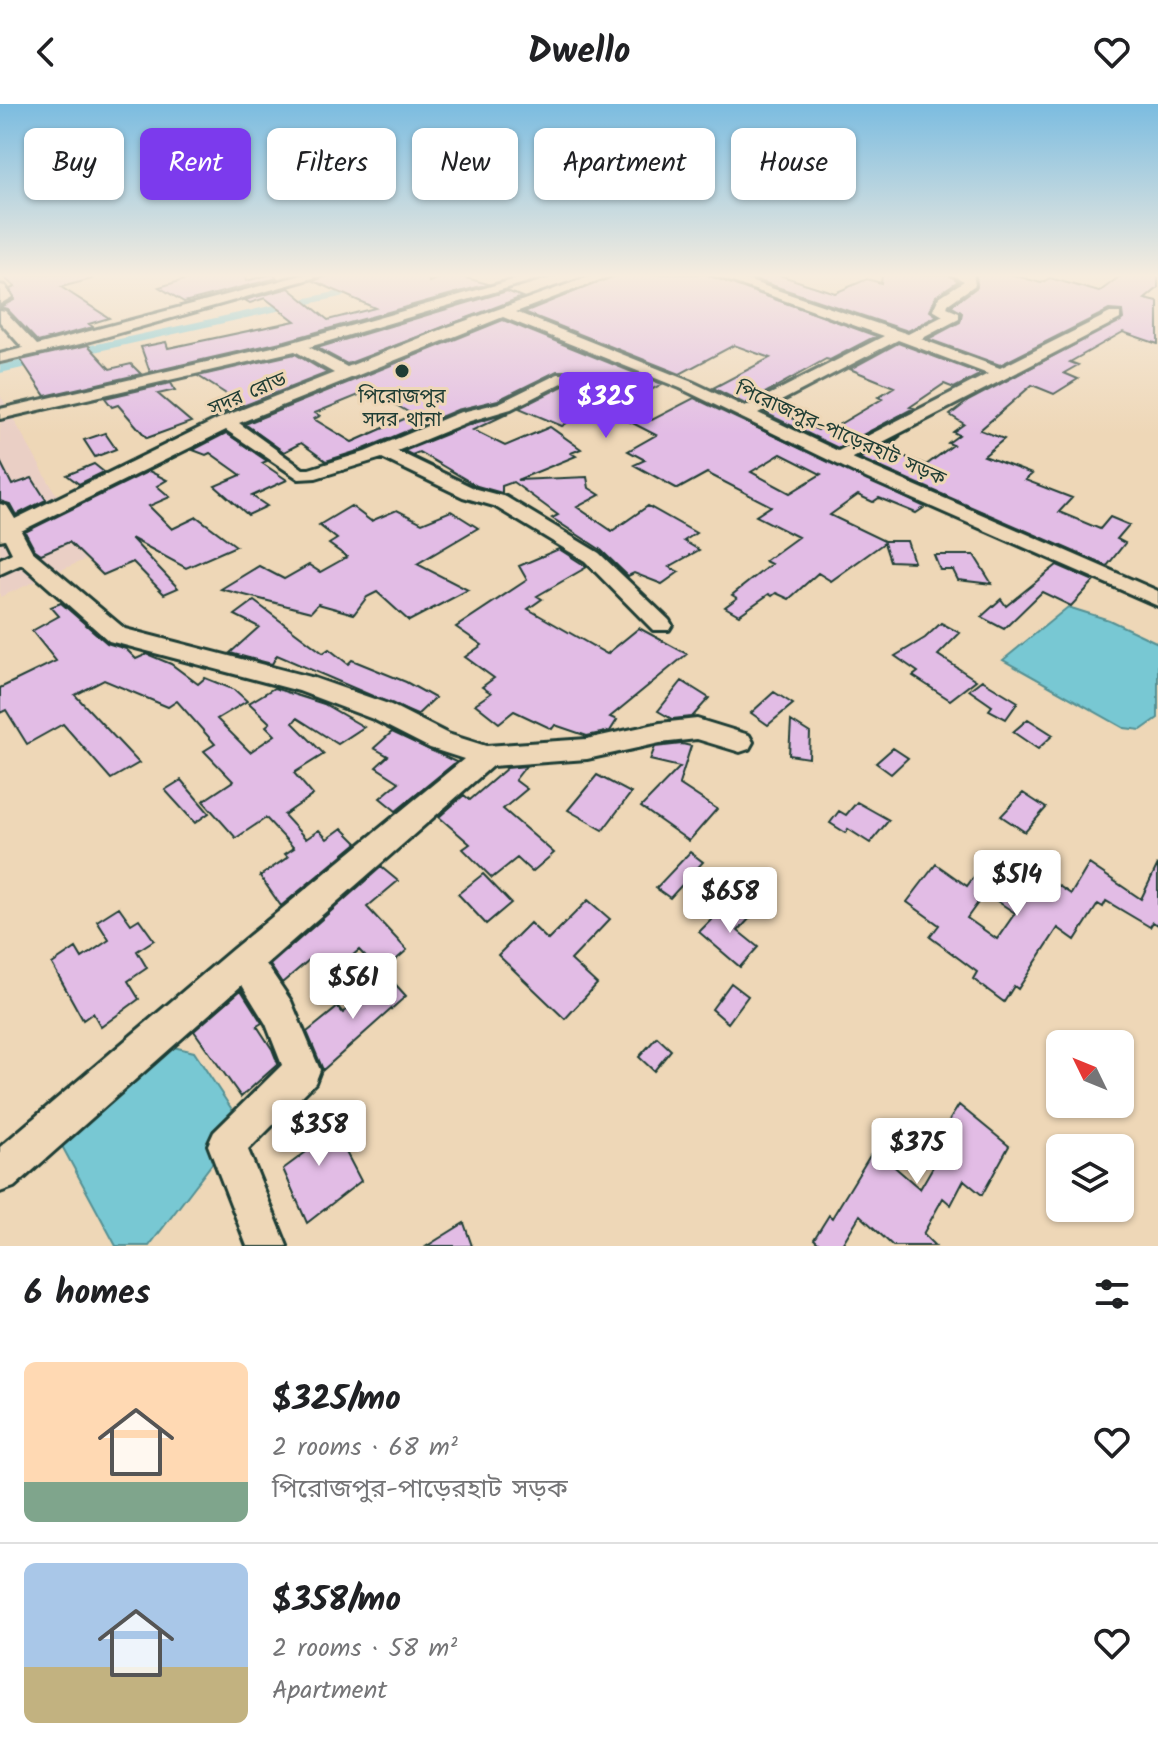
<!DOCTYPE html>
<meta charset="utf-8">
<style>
body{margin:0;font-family:Kalam,"Noto Sans Bengali",sans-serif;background:#f2f2f2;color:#202124;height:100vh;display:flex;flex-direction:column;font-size:30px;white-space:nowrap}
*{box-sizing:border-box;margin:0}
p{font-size:26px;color:#757577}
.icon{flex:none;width:44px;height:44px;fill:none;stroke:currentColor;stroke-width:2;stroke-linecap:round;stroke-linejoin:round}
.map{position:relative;height:1142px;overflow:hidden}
.drawer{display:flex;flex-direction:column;background:#fff;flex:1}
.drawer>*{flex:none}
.banner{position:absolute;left:24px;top:24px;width:1110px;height:72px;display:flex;gap:16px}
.needle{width:52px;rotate:313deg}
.tools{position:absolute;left:1046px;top:926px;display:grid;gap:16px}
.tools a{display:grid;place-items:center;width:88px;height:88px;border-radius:12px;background:#fff;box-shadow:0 2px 6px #0004;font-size:40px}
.price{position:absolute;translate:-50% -68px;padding:0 18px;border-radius:8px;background:#fff;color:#222;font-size:26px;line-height:52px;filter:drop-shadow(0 2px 4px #0008)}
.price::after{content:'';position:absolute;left:50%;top:48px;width:24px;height:18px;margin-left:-12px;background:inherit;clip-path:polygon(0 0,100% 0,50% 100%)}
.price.on{background:#7c3aed;color:#fff}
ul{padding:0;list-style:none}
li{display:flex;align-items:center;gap:24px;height:200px;padding:0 24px}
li+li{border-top:2px solid #e0e0e0}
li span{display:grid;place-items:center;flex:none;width:224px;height:160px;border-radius:12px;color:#555}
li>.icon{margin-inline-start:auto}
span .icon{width:96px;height:96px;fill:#fffc;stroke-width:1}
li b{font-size:34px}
h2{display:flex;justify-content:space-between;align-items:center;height:96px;padding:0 24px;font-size:34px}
.tag{padding:0 28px;border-radius:12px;background:#fff;box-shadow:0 2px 6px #0004;font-size:28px;line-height:72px}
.tag.on{background:#7c3aed;color:#fff}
header{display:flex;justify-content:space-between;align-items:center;height:104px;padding:0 24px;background:#fff;font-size:36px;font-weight:800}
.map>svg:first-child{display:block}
.built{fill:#eacfc5}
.water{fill:#78c8d3;stroke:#549093;stroke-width:2}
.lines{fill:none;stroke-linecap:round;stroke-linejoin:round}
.canal{fill:#78c8d3;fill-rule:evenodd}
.building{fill:#e2bce5;stroke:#1f3d34;stroke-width:2;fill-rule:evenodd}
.minor-casing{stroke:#1f3d34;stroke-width:6}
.minor{fill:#eed7b7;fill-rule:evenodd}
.poi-dot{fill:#1f3d34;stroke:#eed7b7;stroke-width:3}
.labels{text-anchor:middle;stroke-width:6;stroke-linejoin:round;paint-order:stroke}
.far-street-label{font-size:20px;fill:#1f3d34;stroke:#eed7b7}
.far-poi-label{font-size:20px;fill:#1f3d34;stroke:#eed7b7}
</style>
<header><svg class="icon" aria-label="back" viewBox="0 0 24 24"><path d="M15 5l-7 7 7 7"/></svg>Dwello<svg class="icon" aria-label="heart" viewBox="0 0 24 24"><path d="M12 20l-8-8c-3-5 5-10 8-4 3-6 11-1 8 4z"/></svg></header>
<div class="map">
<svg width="1158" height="1142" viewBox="0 0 1158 1142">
<rect width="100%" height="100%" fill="#eed7b7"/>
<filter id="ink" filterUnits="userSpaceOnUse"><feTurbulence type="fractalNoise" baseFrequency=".0125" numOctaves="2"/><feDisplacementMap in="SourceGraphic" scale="16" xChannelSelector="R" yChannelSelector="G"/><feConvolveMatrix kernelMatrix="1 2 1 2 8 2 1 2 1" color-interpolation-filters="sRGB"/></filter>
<g filter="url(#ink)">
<path class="built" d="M0,291L54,387L111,444L0,493Z"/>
<path class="water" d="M1068,503L1109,516L1158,539V614L1141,626L1124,624L1003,556Z
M165,941L194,948L235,1010L214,1057L149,1142H116L55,1029Z"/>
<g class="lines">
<path class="canal" d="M367,181L371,182V186L0,269V261Z"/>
</g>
<path class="building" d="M0,170H92V175L61,183L109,214L89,220L93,223L38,238L7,205L0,203L14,196L10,185L15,183Z
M204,170H245L246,177L272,170L277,174L184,198L159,183Z
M330,170H428L429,178L452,170L488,180L285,237L150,268L141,243L166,238L168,244L295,217L265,194L250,199L245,196L289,184L328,216L375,204L314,177Z
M618,170H707L876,232L830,256L826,255L745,300L713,284L770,254L734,241L680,270L524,208Z
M739,170H776L835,189L867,175L881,179L882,170H948L958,177L936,192L930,207L937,212L908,227Z
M976,170H1010L1041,179L1050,174L1099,188L1123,170H1158V184L1145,195L1158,198V240L1123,228L1070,258L1078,261L1064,269L1078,275L1054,290L1032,281L980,326L1004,335L984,352L1032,370L1025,376L1072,394L1059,408L1100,425L1110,413L1129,421L1117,435L1125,439L1107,462L859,354L901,332L885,345L926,361L953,341L948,339L959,331L953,328L964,320L950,311L968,297L1123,215L1122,207L1109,206L1000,261L928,235L960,218L962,209L951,202L977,183Z
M507,187L522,193L347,260L317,244Z
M503,216L662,280L640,292L652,316L694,294L925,403L916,409L879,394L873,398L858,391L830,411L884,437H907L914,458L890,457L884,439L831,477L818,469L789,495L776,489L772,492L769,490L739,511L725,503L737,494L732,491L771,460L765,457L798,433L756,412L771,402L707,369L678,385L634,361L645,356L628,347L656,331L619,312L593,302L562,322L519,304L569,279L571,270L568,267H557L498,296L457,306L364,345L326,357L301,339L284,348L245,320ZM371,286L413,311L352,338L314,315L320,312L315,309ZM781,350L821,370L790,389L751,368Z
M898,239L981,270L954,284L944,280L910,303L914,304L838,344L765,309L773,305L818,326L825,321L833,324L882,295L878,293L894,283L850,265Z
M88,241L110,265L131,260L141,270L45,292L21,256Z
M295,250L327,269L212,314L211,312L242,300L198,272Z
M171,279L175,286L158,290L191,318L147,334L118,301L112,303L105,294Z
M509,309L473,326L505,342L550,323L581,345L571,349L576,352L517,376L587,373L589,384L600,391L577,403L612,427L648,402L696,429L684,437L699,446L669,463L679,468L662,480L634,469L628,472L601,446L552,414L558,411L513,378L502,382V389L477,382L419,348L412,351L404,347L471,320Z
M105,329L116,345L95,353L84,336Z
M226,329L267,357L262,359L287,376L252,392L267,402L248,411L215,382L241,371L210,349L206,351L193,346Z
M0,357L12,381L32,374L46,396L16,411L10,400L0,397Z
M94,360L104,368L79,380L67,371Z
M149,367L167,376L157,382L170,393L149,402L172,425L197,413L236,442L186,464L131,434L178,484L164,490L133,458L103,471L69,438L41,450L34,445L25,428Z
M351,402L371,417L397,406L422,419L451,407L478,424L417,460L468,486L409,517L377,488L367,493L354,510L318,500L311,508L221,485L259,462L284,475L309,461L320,468L347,453L329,440L337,435L319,421Z
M559,445L587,463L537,492L542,495L528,505L607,550L639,524L687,550L610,613L617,616L610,627L587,632L555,621L552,625L514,607L499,619L475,600L491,589L482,583L494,574L465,553L482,541L456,523L527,476L519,462Z
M934,451H974L992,480L958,476L953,466H940Z
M1057,461L1094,477L1071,502L1042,488L1004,525L981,513L1001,495L1006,502Z
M254,497L323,549L329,545L348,560L352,556L406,578L435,594L417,611L277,551L272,560L230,549L259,523L235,511Z
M61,499L107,539L126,545L136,555L147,550L171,560L198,580L205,574L235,586L247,597L217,615L250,648L275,631L266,622L270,619L249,599L274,584L324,600L364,623L338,640L297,614L293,619L324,650L294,669L313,691L284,711L306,735L319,726L327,735L342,724L357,739L281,802L260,772L288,753L285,750L294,744L266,714L236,734L203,697L233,677L204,647L215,640L177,597L168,603L104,576L75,591L139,659L111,675L63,620L27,640L6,606L0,609V584L56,557L32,527L59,512L51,503Z
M941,519L960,529L938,551L976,576L950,596L913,572L918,568L895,552L925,534Z
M982,576L1018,598L1006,615L989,606L992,602L969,586Z
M682,577L709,594L692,613L672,615L658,607Z
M774,588L793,600L768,621L751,609Z
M1028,615L1053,631L1038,645L1013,628Z
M791,617L810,629L809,654L789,651Z
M392,628L456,658L396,707L380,694L399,678L376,663L388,652L374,644Z
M682,640L691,642L679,680L717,705L689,737L641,703L680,663L650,656L655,643Z
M893,644L908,654L891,670L876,659Z
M526,662L515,676L527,685L503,705L554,749L532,768L517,754L492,774L463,745L470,740L439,713L464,691L470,696L507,664Z
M597,671L631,689L603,726L568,706Z
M181,676L209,709L195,719L165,686Z
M1023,689L1046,704L1025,728L1001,712Z
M857,698L889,716L870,739L848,725L846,729L830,719L839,707L846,711Z
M690,748L703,758L670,794L656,784Z
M984,759L1028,787L1041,770L1071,790L1089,760L1141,795L1158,760V821L1153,818L1150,823L1106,797L1103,803L1098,800L1075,836L1058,824L1018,885L1014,882L1004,898L973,875L977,868L930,833L939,821L907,798L936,760L967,782ZM985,789L1015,809L997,835L967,814Z
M381,763L398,777L367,803L407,846L381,869L359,846L326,875L309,856L282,879L270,861Z
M483,770L511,799L486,820L458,790Z
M588,796L610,815L571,856L597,880L565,915L498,851L530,819L548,836Z
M733,800L750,814L738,827L758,843L740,863L699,828L717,810L721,813Z
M119,803L131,820L139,815L154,836L137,847L147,864L128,877L139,895L101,923L93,909L83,916L52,860L76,844L82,854L109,836L97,817Z
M387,871L406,892L323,966L307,928L338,903L343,909Z
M731,879L748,892L728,919L712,905Z
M241,886L262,919L257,922L272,945L278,960L241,993L194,927Z
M657,933L671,946L654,967L639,953Z
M959,1001L1009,1042L982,1091L964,1076L951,1101L943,1094L923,1130L935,1142H893L860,1111L841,1142H821L814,1135L829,1111L832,1114L874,1045L920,1085L938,1054L930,1047Z
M315,1005L330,1031L335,1027L361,1077L307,1119L283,1065L306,1048L292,1023Z
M464,1119L472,1142H427Z"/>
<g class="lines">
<defs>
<path id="minor" d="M306,170H327L80,240L0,258V250L23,244L0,218V206L5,207L37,241Z
M534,170H554L309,243L347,263L448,223L597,170H615L516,208L692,278L745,303L884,232L710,170H729L908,230L943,212L933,206L939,193L964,177L951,170H973L975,181L948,200L947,204L959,209V215L921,235L1000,264L1110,209H1120V215L852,354L1158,487V502L868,375L680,284L503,213L239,319L303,365H309L365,348L458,309L499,299L558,270H568V276L511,305L470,317L397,347L476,385L506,393L599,449L669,516L672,521L669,526H653L585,457L494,402L463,393L382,354L316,374L299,375L226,326L21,427L32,447L125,525L314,574L391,601L448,630L486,642L587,635L660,619L697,615L749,631L753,638L749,645L740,648L697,635L660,639L587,655L492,662L266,860L291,897L320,966L315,979L248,1046L287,1142H247L208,1041L214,1028L282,961L266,920L242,881L14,1083L0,1088V1043L233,845L464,655L430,644L373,615L299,587L109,537L22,460L0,470V455L12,449L5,435L0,436V400L7,402L15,415L220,314L334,269L295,247L0,315V305L286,240ZM898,236L988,270L838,347L758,309Z
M0,181L5,182L12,193L0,200Z"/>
</defs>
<use href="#minor" class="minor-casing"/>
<use href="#minor" class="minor"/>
</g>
</g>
<linearGradient id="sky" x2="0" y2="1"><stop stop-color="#7bbce0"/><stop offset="0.52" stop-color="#f7eddf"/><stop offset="1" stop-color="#f7eddf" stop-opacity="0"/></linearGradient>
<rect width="1158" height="330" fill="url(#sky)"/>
<circle class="poi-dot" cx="402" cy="267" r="8"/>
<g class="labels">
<g class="far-street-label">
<text transform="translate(247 289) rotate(-23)" y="7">সদর রোড</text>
<text transform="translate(841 329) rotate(24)" y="7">পিরোজপুর-পাড়েরহাট সড়ক</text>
</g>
<g class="far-poi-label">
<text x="402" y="299">পিরোজপুর<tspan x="402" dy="23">সদর থানা</tspan></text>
</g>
</g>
</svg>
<div class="tools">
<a><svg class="needle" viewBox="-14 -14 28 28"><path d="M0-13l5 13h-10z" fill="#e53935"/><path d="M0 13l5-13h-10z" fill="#757577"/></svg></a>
<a><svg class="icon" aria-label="layers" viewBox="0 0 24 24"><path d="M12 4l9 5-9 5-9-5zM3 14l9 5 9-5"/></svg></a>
</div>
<b class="price on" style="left:606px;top:336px">$325</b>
<b class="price" style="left:1017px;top:814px">$514</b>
<b class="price" style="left:730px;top:831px">$658</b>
<b class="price" style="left:353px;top:917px">$561</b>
<b class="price" style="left:319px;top:1064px">$358</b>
<b class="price" style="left:917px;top:1082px">$375</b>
<div class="banner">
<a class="tag">Buy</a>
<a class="tag on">Rent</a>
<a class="tag">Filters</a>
<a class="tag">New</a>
<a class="tag">Apartment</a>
<a class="tag">House</a>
</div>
</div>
<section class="drawer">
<h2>6 homes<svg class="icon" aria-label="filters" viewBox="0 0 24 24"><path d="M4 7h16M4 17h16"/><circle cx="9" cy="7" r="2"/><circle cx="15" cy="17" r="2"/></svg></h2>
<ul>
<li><span style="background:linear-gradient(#ffd9b3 75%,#7fa58c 0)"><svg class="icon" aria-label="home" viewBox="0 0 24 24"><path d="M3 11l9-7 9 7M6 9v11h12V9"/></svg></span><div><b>$325/mo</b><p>2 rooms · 68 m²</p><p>পিরোজপুর-পাড়েরহাট সড়ক</p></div><svg class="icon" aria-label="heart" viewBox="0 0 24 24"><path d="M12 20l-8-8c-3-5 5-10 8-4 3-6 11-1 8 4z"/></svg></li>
<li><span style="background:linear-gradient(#a9c7e8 65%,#c2b280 0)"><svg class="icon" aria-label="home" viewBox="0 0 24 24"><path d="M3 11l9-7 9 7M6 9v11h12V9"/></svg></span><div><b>$358/mo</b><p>2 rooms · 58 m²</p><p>Apartment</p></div><svg class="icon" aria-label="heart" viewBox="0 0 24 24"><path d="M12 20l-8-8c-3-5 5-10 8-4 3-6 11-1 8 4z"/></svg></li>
</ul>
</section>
